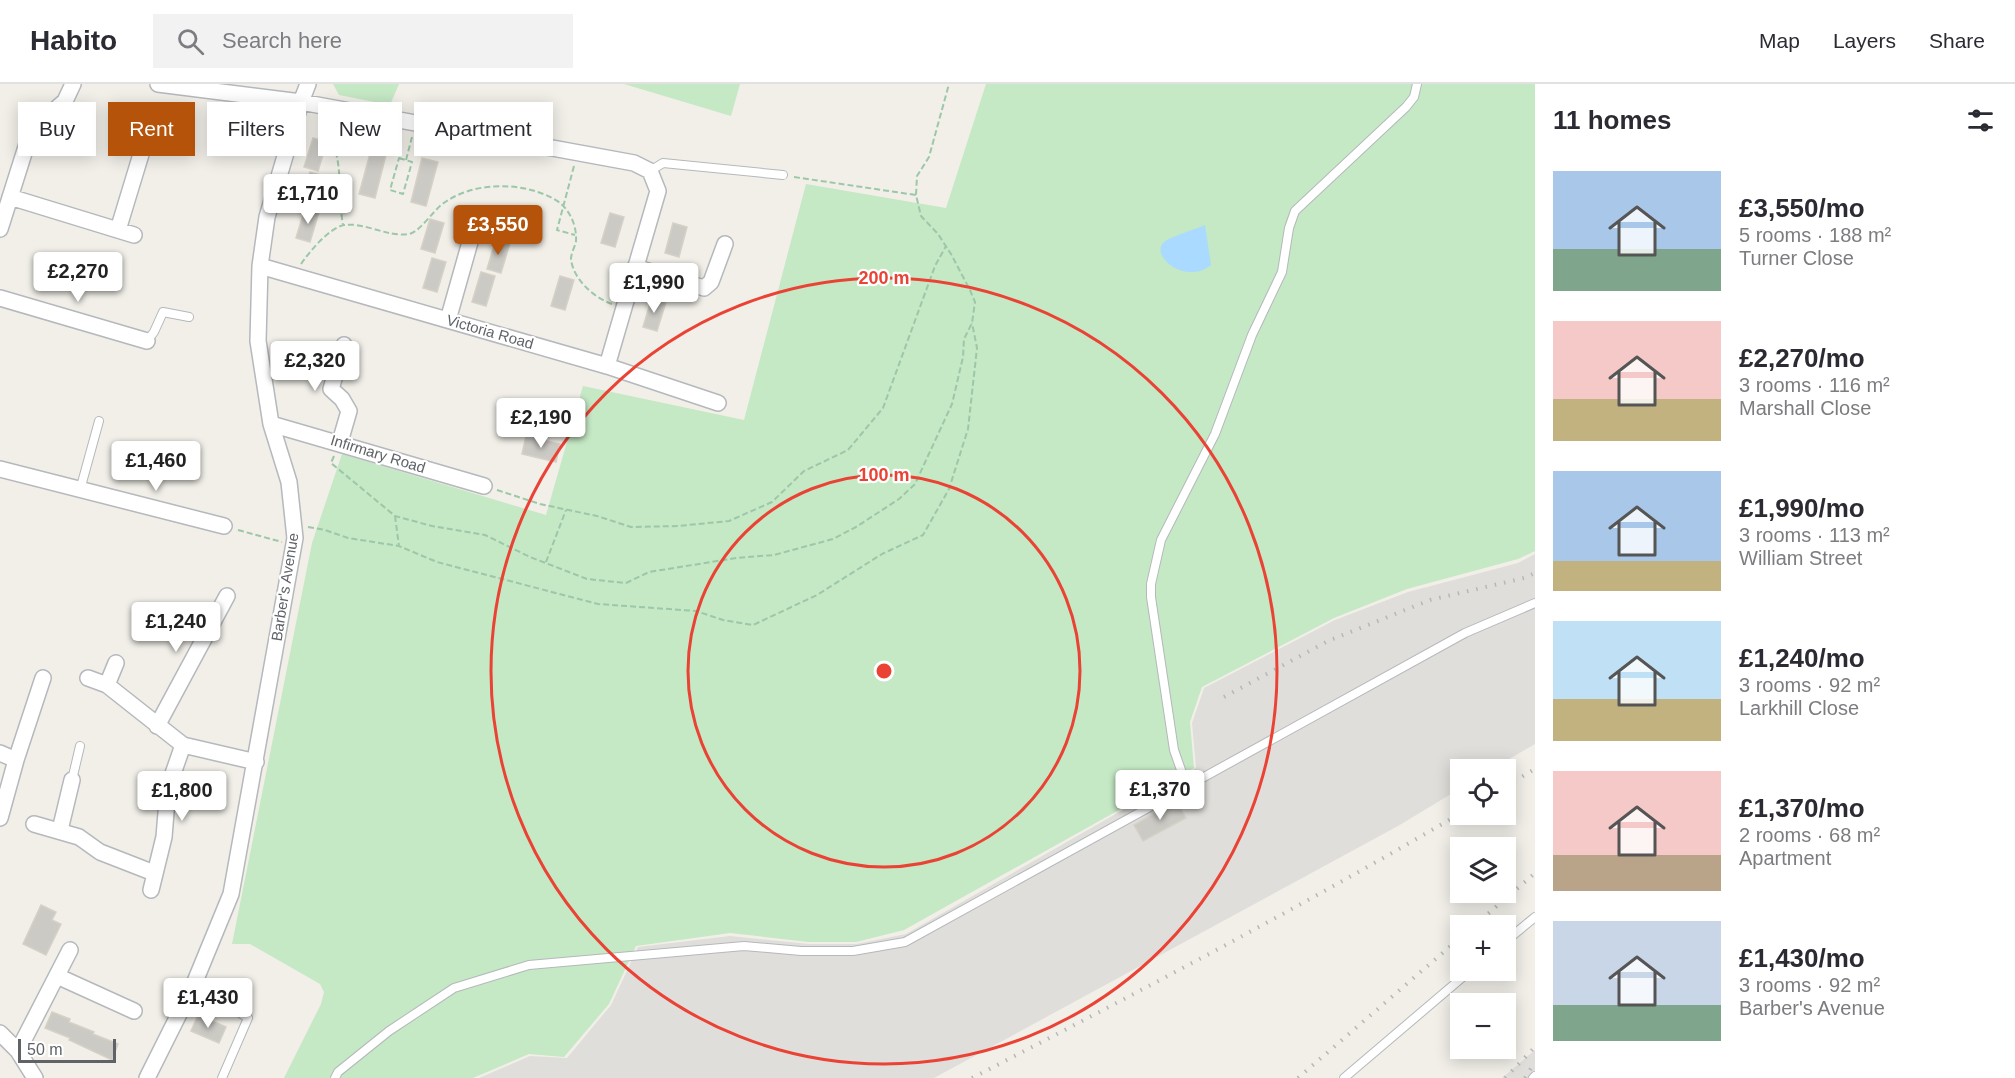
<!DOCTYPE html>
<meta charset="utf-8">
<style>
body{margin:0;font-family:Arial,sans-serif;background:#f2f2f3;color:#2b2b33;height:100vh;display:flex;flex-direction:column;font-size:22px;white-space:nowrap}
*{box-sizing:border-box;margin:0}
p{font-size:20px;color:#7c7c81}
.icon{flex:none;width:33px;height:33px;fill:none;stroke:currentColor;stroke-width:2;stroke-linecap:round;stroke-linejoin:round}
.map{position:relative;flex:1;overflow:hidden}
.sheet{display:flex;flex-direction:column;background:#fff;width:480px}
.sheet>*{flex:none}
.top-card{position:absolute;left:18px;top:18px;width:570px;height:54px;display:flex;gap:12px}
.buttons{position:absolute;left:1450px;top:675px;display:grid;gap:12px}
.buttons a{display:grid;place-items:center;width:66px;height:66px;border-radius:0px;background:#fff;box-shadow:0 3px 15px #0003;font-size:30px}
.scale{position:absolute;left:18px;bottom:15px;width:98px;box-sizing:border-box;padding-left:6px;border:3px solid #5f6368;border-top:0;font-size:16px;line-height:21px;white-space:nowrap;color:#5f6368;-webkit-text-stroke:4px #fff;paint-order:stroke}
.price{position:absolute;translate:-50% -51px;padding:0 14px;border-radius:6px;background:#fff;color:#222;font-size:20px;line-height:39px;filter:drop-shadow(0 2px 3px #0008)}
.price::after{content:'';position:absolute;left:50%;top:36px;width:18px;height:14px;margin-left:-9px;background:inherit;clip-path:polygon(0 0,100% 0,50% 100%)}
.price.on{background:#b45309;color:#fff}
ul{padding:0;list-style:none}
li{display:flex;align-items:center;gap:18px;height:150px;padding:0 18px}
li span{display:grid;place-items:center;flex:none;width:168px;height:120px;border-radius:0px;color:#555}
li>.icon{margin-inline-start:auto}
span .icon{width:72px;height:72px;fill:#fffc;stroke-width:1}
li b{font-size:26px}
h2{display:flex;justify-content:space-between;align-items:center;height:72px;padding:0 18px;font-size:26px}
.pill{padding:0 21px;border-radius:0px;background:#fff;box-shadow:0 3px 15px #0003;font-size:21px;line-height:54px}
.pill.on{background:#b45309;color:#fff}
header{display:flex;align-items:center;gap:36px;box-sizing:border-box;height:84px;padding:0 30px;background:#fff;border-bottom:2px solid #e1e1e2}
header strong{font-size:28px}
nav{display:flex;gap:33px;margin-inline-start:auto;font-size:21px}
.search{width:420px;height:54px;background:#f2f2f3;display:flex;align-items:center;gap:15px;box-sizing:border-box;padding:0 21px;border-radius:0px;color:#7c7c81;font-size:22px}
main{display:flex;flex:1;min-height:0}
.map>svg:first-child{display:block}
.industrial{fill:#e0deda}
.green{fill:#c5e8c5}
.water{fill:#aadaff}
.building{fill:#cccac5;stroke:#d6d1c6;stroke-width:1.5}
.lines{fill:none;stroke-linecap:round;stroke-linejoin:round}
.service-casing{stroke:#b5b8bc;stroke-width:10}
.minor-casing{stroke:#b5b8bc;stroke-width:18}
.path{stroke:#9cc7a9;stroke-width:2;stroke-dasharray:6 3;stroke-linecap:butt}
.service{stroke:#fff;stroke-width:8}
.minor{stroke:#fff;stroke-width:15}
.rail{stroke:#b6b7b8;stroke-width:4;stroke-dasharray:1.5 8;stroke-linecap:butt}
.ring{fill:none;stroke:#ea4335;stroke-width:3}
.labels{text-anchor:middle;stroke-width:4.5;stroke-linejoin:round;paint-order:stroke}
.street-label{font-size:15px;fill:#5f6368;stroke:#fff}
.centre{fill:#ea4335;stroke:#fff;stroke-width:3}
.ring-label{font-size:18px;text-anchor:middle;font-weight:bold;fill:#ea4335;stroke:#fff;stroke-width:4.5;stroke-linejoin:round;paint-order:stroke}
</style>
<header>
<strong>Habito</strong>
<div class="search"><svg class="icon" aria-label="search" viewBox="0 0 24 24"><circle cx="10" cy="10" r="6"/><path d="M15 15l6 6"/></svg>Search here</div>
<nav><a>Map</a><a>Layers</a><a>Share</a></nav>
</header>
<main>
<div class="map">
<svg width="1535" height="994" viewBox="0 0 1535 994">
<rect width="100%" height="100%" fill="#f1efe8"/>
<path class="industrial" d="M1535,470V660L1492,685L1461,686V704L1398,742L934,994H479L530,972L567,974L611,921L638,863L730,852L809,860H856L906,850L1196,684L1192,639L1204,604L1335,536L1408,508L1518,479Z
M1535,966V994H1502Z"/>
<path class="green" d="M333,0H399L390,21L339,11Z
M624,0H740L731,32Z
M986,0H1535V467L1518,475L1407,505L1334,534L1202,603L1190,638L1194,684L904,846L856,858H809L730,849L636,862L609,920L564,973L529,970L473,994H284L321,920L324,908L320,900L250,860H232L312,459L342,370L546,431L583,302L744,336L806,100L946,124Z"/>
<path class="water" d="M1205,141L1211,181C1185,202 1149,171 1164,158C1170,153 1196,145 1205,141Z"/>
<path class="building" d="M313,54L327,58L318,87L304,83Z
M371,66L386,71L375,114L359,110Z
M422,74L438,78L426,122L411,118Z
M310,88L324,92L315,122L301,118Z
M305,124L319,128L310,158L296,154Z
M610,129L624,133L615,163L601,159Z
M430,135L444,139L435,169L421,165Z
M673,139L687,143L679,173L665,169Z
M496,155L510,159L501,189L487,185Z
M432,174L446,178L437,208L423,204Z
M481,188L495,192L486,222L472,218Z
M560,192L574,196L565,226L551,222Z
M652,213L666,218L657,247L643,243Z
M526,352L560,360L556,378L522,370Z
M1176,717L1186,734L1143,757L1134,741Z
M41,821L56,828L52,836L61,840L46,871L23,860Z
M52,928L70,935L69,938L94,948L93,950L118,960L112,976L69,956L70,954L45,944Z
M198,931L226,943L219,959L191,947Z"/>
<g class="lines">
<defs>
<path id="service" d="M650,87L663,79L783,91
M147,257L154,248L163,228L189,233
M80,406L99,337
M72,696L80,662
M1187,703L1174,666L1151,513V500L1161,456L1215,350L1252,251L1282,188L1289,144L1295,127L1406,23L1414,13L1417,0
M1506,857L1535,833
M194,900L248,934L222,994
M335,994L338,988L389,947L454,904L529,881L744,862L801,867H853L905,858L1465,549L1535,519
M1344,994L1471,886
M1533,994L1535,992"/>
<path id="minor" d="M158,0L301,18L634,79L650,87L658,107L607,282
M10,113L134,151
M0,145L31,47L65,17L73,0
M118,146L142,67
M260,182L607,282L718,319
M635,183L704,204L711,198L725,160
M0,214L147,257
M448,236L472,151
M271,340L484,402
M340,358L349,327L342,315L331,305L344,261
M0,385L224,442
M88,594L107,601L183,661L256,678
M107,601L116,579
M157,642L227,512
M0,669L16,676
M0,734L16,676L43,594
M34,740L79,753L100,768L154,789
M60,746L72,696
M151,806L164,753L168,704L183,661
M57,892L134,927
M0,949L18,967L35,994
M18,967L70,866
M147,994L194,900L231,810L295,454L289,398L271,340L258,257L260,182L267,133L301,18L308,0"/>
</defs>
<use href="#service" class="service-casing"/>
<use href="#minor" class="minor-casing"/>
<path class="path" d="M319,36C347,69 336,102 343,141
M399,74L412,78L403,110L390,106Z
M406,76L412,53
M574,82L557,146L575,151
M794,93L916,111
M301,180C310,167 329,144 344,141C359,139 375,146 389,149C396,150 405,152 412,149C421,145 433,128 441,121C472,97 521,97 554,115C569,123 577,141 576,157C575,163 571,169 571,175C573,195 594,214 612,220
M334,372L331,379L395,432L432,442L485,451L530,473L587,495L626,499L649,488L736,474L774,471L833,455L856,443L899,415L915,400L952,320L963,273L964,255L972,239L975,218L970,206L951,170L938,150L921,132L916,111L917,92L929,73L949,0
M497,406L540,420L597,432L631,443L678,442L729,437L772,418L804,387L848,366L883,324L935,182L946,162
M395,432L399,462
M308,443L325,446L348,454L399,462L437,478L598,520L696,527L723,536L753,541L817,511L882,470L923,451L949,405L968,345L977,264L972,239
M238,446L282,458
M546,478L566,426"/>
<use href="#service" class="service"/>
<use href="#minor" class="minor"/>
<path class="rail" d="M1224,613L1328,557L1430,516L1524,494L1535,489
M1506,702L1535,685
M1474,842L1535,789
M972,994C1137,909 1301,823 1461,729
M1298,994L1461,853
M1505,994L1535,963
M1525,994L1535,978"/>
</g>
<g class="ring">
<circle cx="884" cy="587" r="196"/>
<circle cx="884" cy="587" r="393"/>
</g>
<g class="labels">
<g class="street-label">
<text transform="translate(490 248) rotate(16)" y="5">Victoria Road</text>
<text transform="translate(378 370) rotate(17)" y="5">Infirmary Road</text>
<text transform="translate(285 503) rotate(-81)" y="5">Barber's Avenue</text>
</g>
</g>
<circle cx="884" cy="587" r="9" class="centre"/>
<g class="ring-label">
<text x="884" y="200">200 m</text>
<text x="884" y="397">100 m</text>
</g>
</svg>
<div class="buttons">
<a><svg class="icon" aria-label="locate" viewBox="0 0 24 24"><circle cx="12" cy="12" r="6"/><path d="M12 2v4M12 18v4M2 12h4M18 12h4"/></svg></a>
<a><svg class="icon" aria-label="layers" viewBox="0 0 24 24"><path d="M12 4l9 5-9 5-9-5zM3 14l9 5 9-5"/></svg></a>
<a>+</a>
<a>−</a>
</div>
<div class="scale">50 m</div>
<b class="price" style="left:308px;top:141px">£1,710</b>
<b class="price on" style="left:498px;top:172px">£3,550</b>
<b class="price" style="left:78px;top:219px">£2,270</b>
<b class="price" style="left:654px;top:230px">£1,990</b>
<b class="price" style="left:315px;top:308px">£2,320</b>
<b class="price" style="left:541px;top:365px">£2,190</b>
<b class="price" style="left:156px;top:408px">£1,460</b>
<b class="price" style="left:176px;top:569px">£1,240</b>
<b class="price" style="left:1160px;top:737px">£1,370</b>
<b class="price" style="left:182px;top:738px">£1,800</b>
<b class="price" style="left:208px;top:945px">£1,430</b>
<div class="top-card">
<a class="pill">Buy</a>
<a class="pill on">Rent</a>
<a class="pill">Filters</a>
<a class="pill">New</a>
<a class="pill">Apartment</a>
</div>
</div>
<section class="sheet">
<h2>11 homes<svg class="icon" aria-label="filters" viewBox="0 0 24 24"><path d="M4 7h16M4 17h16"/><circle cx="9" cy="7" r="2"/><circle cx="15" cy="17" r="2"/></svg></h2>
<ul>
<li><span style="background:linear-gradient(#a9c7e8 65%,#7fa58c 0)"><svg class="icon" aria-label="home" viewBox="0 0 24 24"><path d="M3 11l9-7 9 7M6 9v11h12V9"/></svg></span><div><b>£3,550/mo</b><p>5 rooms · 188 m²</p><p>Turner Close</p></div></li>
<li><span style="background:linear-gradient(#f6c9c9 65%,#c2b280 0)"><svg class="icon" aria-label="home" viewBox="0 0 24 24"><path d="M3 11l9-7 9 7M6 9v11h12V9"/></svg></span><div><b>£2,270/mo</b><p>3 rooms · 116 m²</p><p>Marshall Close</p></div></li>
<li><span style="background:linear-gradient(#a9c7e8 75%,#c2b280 0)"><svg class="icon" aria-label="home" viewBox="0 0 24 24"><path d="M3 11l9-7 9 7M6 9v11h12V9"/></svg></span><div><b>£1,990/mo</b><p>3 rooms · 113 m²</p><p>William Street</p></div></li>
<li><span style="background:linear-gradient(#bfe0f5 65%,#c2b280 0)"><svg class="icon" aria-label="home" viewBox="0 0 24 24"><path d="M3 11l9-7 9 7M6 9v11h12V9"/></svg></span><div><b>£1,240/mo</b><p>3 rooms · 92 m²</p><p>Larkhill Close</p></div></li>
<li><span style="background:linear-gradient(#f6c9c9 70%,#b9a48a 0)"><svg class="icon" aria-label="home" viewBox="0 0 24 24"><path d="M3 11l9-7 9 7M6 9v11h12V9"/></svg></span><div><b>£1,370/mo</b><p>2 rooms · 68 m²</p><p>Apartment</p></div></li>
<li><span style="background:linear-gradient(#c9d6e8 70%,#7fa58c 0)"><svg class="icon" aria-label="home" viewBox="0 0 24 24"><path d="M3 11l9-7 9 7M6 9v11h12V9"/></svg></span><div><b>£1,430/mo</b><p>3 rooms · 92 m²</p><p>Barber's Avenue</p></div></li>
</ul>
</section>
</main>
